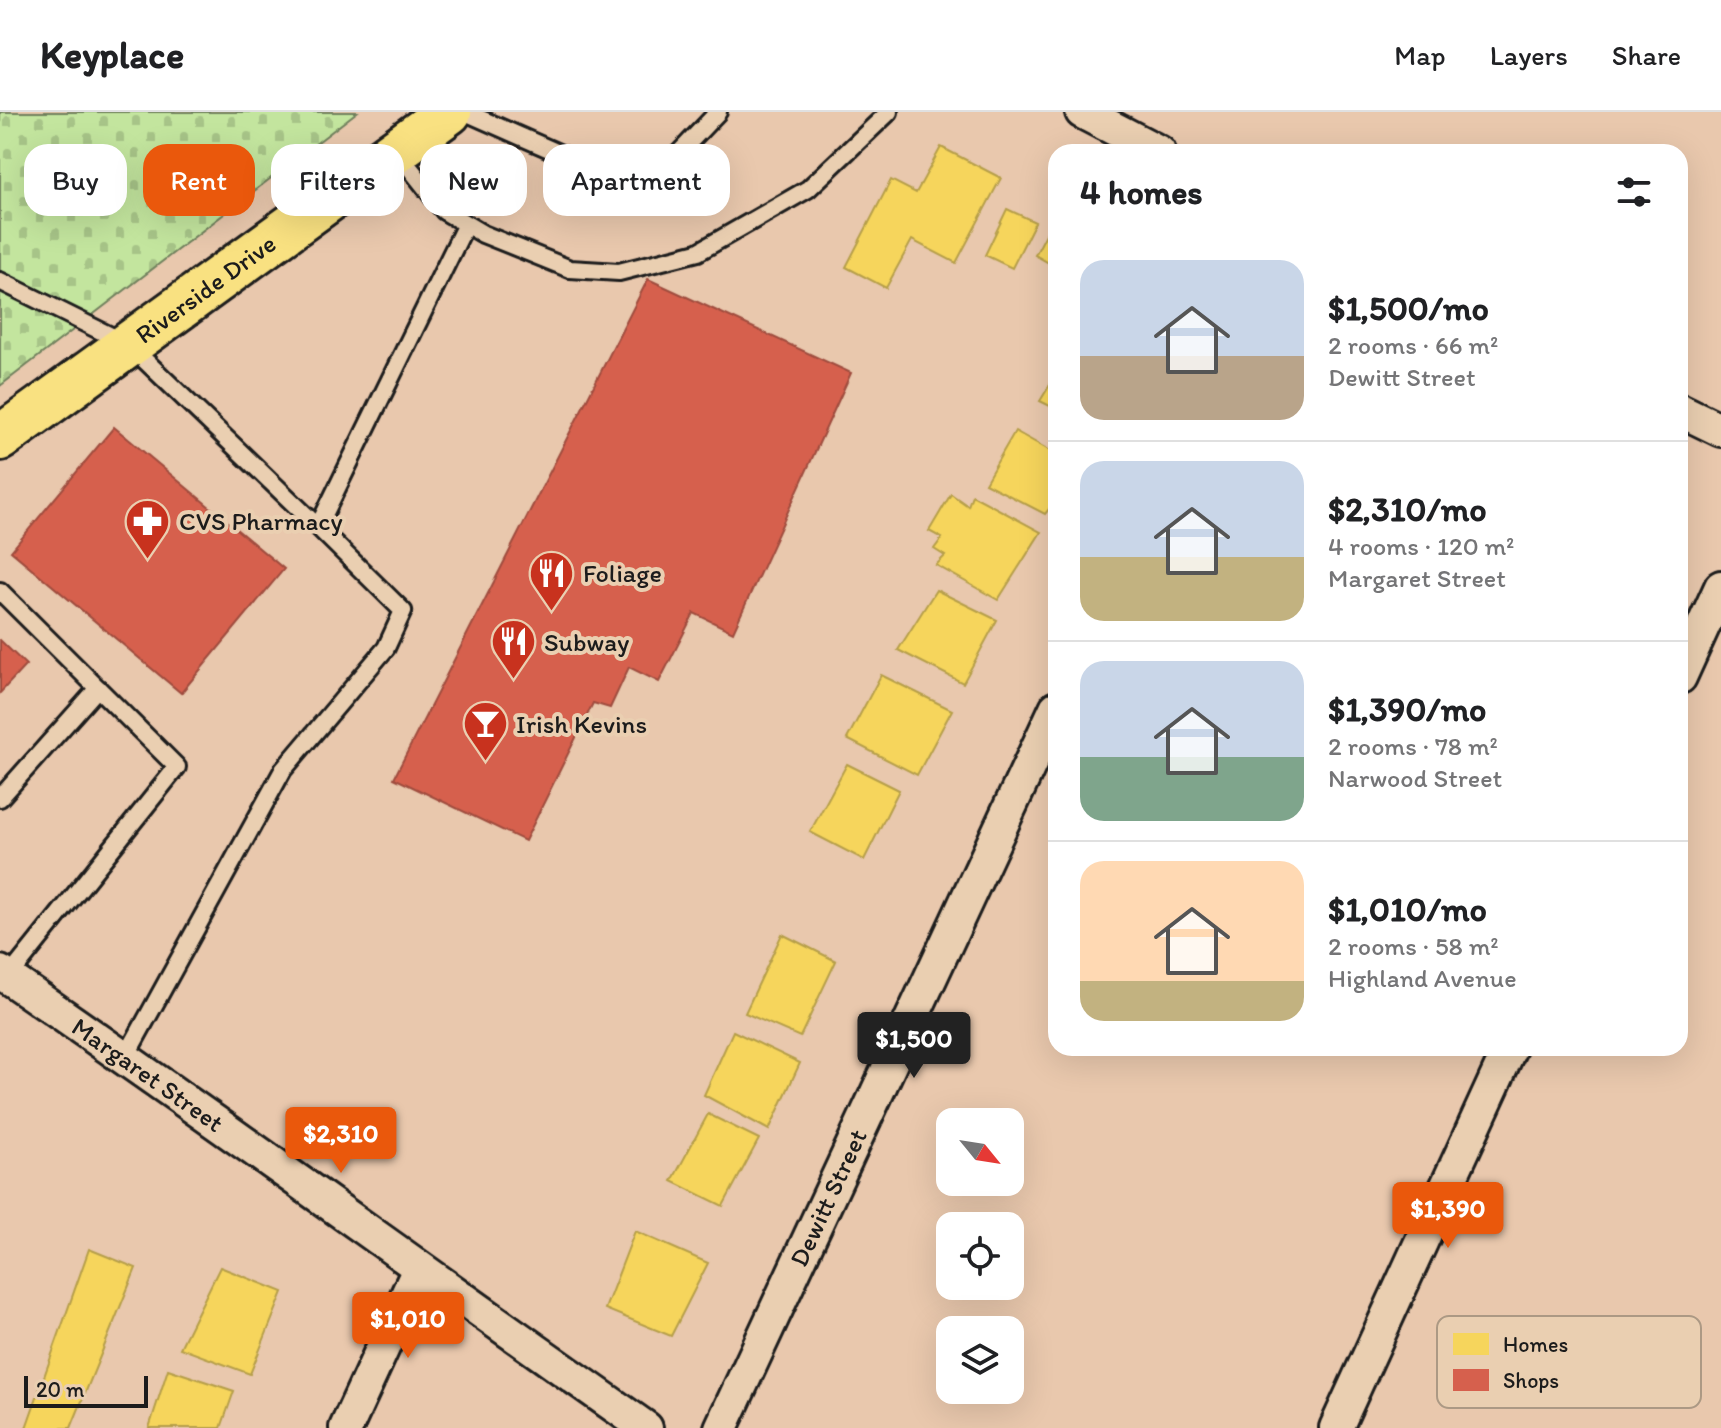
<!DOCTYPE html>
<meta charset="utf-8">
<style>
body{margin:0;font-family:Itim,sans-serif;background:#f6f6f6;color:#202124;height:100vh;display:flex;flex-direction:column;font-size:30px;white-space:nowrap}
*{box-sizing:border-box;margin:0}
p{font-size:26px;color:#757577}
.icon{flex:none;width:44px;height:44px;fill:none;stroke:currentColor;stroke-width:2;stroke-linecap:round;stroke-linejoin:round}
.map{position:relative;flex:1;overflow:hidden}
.sheet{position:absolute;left:1048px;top:32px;width:640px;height:912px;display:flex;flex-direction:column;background:#fff;border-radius:24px;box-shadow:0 8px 32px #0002}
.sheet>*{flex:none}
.banner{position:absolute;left:24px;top:32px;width:760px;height:72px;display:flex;gap:16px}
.needle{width:52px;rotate:120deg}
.controls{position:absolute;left:936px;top:996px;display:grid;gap:16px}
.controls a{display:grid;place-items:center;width:88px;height:88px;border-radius:16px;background:#fff;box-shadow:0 8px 32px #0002;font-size:40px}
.scale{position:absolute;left:24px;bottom:20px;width:124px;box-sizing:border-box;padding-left:8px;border:4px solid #1c1c1c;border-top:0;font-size:22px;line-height:28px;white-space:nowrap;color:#1c1c1c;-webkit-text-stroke:6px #eacfb1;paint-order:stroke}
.price{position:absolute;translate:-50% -68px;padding:0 18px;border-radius:8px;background:#ea580c;color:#fff;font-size:26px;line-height:52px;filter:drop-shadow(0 2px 4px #0008)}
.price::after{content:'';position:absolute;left:50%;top:48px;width:24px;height:18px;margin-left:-12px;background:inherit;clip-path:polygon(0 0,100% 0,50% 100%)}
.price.active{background:#222;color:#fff}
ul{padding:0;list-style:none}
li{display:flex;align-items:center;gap:24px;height:200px;padding:0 32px}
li+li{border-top:2px solid #e0e0e0}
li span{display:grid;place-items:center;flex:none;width:224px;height:160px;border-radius:24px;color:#555}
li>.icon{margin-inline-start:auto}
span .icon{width:96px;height:96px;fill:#fffc;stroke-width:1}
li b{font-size:34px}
h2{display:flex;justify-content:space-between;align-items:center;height:96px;padding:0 32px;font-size:34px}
.chip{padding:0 28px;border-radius:24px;background:#fff;box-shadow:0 8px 32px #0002;font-size:28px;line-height:72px}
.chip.active{background:#ea580c;color:#fff}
header{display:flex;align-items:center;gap:48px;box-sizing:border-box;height:112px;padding:0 40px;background:#fff;border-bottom:2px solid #e0e0e0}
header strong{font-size:38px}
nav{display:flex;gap:44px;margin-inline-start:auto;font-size:28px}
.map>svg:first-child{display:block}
.cemetery{fill:url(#cemetery-stones);stroke:#70805d;stroke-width:2}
.homes{fill:#f6d55c;stroke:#b59e49;stroke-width:2}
.shops{fill:#d6604d;stroke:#9e4c3e;stroke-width:2}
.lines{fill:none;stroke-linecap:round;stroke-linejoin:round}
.lane-casing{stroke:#1c1c1c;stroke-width:22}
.street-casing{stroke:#1c1c1c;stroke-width:38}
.primary-casing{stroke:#1c1c1c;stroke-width:50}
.lane{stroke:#eacfb1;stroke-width:16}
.street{stroke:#eacfb1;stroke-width:32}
.primary{stroke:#f9e181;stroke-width:44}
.labels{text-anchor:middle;stroke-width:8;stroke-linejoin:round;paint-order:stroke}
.street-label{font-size:26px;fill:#1c1c1c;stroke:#eacfb1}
.poi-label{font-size:26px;fill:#1c1c1c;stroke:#eacfb1;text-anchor:start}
.key{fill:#eacfb1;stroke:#ac9984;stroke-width:2}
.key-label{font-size:22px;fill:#1c1c1c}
</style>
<header>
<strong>Keyplace</strong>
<nav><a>Map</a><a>Layers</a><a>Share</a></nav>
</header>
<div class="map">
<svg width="1721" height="1316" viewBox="0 0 1721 1316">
<defs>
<pattern id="cemetery-stones" width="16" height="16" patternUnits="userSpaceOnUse" patternTransform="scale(2)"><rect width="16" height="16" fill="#c3e59e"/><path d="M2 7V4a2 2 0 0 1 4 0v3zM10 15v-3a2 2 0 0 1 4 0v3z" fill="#a7c488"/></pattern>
</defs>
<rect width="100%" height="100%" fill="#e9c8ad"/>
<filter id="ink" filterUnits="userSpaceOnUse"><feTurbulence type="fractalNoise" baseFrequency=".0125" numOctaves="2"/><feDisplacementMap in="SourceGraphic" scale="16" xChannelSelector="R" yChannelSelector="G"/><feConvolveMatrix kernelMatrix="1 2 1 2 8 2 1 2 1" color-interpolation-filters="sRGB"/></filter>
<g filter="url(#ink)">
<path class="cemetery" d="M0,0H357L0,274Z"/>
<path class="homes" d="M941,35L1001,66L956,151L912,128L886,176L846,155L891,68L916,81Z
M1007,97L1035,110L1012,156L985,143Z
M1056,103V155L1035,143Z
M1056,263V297L1040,289Z
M1015,319L1056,342V393L1054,391L1045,402L985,371Z
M951,382L968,394L972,383L1041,420L998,488L936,453L945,444L934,437L942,426L929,419Z
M936,478L997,508L963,571L898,538Z
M881,563L952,598L917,663L847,627Z
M847,652L899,678L864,748L810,720Z
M782,822L836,849L800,925L745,901Z
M733,919L800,951L769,1018L704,983Z
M708,1002L759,1027L723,1094L672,1069Z
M635,1119L708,1151L671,1224L605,1197Z
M89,1137L136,1156L71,1316H26Z
M220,1155L283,1180L250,1262L180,1236Z
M168,1257L234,1279L221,1316H149Z"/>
<path class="shops" d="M648,167L851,261L733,520L694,501L659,570L629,555L610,596L593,591L525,729L394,666Z
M114,315L284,457L181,581L11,439Z
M0,528L26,553L0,581Z"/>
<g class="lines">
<defs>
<path id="lane" d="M465,0L611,64L660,61L718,0
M398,41L444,99L483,122L570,157L619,160L698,140L808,77L889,0
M0,169L129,233L318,415L466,112
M0,479L177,655L8,866
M0,686L98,576
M125,946L283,658L386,536L403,499L318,415"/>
<g id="street">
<path d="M1082,0L1159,40"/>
<path d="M1680,298L1721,318"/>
<path d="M1680,565L1721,475"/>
<path id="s1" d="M0,860C218,1009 430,1165 646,1316"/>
<path d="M346,1316L419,1157"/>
<path id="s2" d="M721,1316L1056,596"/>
<path d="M1336,1316L1510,936"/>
</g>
<g id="primary">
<path id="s3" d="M0,326L449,0"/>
</g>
</defs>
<use href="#lane" class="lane-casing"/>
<use href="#street" class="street-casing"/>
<use href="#primary" class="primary-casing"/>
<use href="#lane" class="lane"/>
<use href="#street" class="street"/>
<use href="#primary" class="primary"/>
</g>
</g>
<defs>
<symbol id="pharmacy-pin" viewBox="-11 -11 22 30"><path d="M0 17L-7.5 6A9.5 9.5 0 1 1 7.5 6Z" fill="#c8321e" stroke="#eacfb1"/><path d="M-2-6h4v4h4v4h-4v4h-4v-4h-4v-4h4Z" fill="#fff"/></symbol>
<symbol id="restaurant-pin" viewBox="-11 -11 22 30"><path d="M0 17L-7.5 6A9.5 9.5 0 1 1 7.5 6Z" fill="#c8321e" stroke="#eacfb1"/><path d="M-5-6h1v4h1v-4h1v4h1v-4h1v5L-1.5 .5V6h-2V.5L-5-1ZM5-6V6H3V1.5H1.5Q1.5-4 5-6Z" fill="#fff"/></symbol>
<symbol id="bar-pin" viewBox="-11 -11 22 30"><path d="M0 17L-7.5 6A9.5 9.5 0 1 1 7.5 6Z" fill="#c8321e" stroke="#eacfb1"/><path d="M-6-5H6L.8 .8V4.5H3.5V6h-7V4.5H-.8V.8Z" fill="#fff"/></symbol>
</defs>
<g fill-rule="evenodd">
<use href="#pharmacy-pin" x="122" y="384" width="51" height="69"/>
<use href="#restaurant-pin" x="526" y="436" width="51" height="69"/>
<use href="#restaurant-pin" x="488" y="504" width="51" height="69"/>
<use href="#bar-pin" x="460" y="586" width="51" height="69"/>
</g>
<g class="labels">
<g class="street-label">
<text dy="9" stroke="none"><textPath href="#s3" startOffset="254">Riverside Drive</textPath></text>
<text dy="9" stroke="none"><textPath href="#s1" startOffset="180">Margaret Street</textPath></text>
<text dy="9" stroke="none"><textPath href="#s2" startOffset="254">Dewitt Street</textPath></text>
</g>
<g class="poi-label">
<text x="179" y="418">CVS Pharmacy</text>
<text x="583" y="470">Foliage</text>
<text x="544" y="539">Subway</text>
<text x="516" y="621">Irish Kevins</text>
</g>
</g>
<rect x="1437" y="1204" width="264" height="92" rx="12" class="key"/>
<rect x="1453" y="1221" width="36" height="22" fill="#f6d55c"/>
<rect x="1453" y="1257" width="36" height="22" fill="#d6604d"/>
<g class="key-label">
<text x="1503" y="1240">Homes</text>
<text x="1503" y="1276">Shops</text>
</g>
</svg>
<div class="controls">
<a><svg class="needle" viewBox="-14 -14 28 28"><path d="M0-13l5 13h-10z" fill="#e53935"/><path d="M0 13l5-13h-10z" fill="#757577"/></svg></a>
<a><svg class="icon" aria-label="locate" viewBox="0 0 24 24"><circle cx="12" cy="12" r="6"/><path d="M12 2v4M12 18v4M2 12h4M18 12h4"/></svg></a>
<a><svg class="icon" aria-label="layers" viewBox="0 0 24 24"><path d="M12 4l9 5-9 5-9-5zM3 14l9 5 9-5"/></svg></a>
</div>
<div class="scale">20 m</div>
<b class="price active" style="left:914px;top:968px">$1,500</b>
<b class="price" style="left:341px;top:1063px">$2,310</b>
<b class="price" style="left:1448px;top:1138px">$1,390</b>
<b class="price" style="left:408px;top:1248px">$1,010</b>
<div class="banner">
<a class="chip">Buy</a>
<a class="chip active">Rent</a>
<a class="chip">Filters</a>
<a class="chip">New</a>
<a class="chip">Apartment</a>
</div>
<section class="sheet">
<h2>4 homes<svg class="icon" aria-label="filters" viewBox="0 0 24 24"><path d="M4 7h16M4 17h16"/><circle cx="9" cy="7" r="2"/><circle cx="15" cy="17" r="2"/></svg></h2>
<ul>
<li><span style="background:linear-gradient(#c9d6e8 60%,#b9a48a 0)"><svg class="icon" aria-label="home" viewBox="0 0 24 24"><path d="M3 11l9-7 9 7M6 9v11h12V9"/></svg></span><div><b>$1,500/mo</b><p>2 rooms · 66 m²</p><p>Dewitt Street</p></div></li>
<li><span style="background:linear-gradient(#c9d6e8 60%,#c2b280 0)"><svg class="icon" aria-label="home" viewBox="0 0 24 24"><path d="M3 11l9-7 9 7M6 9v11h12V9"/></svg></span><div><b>$2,310/mo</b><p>4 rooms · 120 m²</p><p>Margaret Street</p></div></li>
<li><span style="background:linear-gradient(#c9d6e8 60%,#7fa58c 0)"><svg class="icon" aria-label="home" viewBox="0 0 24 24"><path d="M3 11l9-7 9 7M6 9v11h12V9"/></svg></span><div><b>$1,390/mo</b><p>2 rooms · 78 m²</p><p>Narwood Street</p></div></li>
<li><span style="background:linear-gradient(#ffd9b3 75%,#c2b280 0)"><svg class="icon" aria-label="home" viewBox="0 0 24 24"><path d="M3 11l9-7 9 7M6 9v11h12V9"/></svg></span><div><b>$1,010/mo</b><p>2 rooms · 58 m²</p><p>Highland Avenue</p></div></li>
</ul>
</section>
</div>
